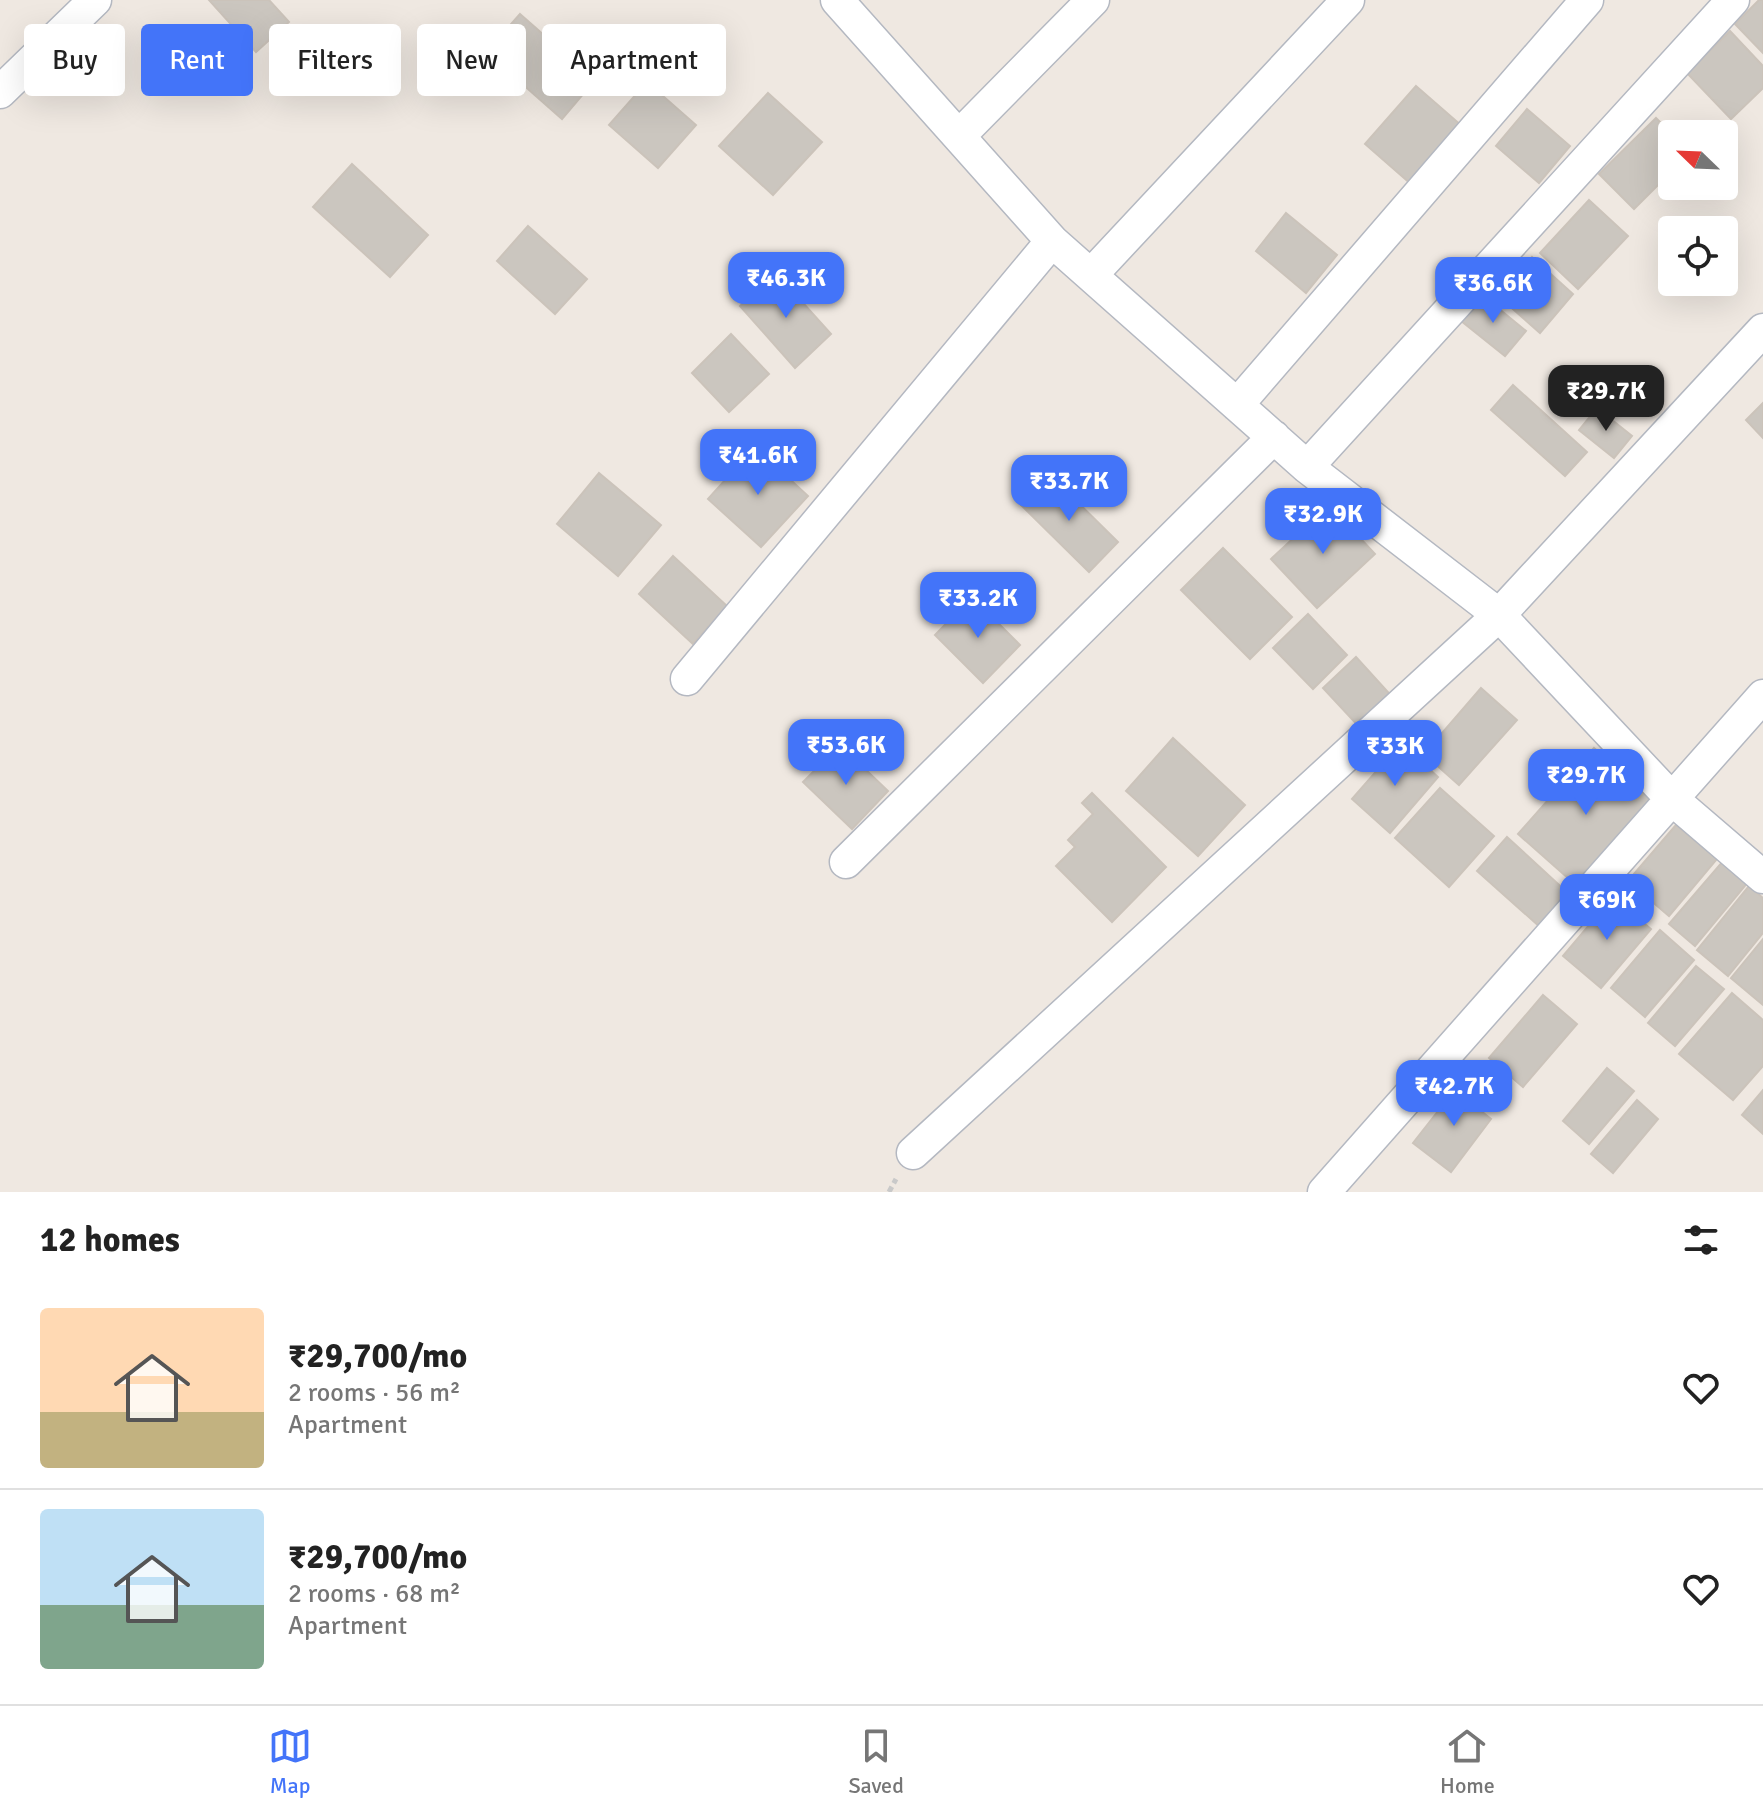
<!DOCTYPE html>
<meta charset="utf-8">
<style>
body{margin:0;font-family:Signika,sans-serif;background:#f6f6f6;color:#222;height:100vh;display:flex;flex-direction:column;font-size:30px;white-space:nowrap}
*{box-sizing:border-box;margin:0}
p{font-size:26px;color:#767676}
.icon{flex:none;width:44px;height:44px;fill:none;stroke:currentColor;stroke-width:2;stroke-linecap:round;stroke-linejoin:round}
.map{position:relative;height:1192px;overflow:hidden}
.details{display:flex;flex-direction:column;background:#fff;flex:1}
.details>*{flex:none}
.guide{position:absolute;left:24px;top:24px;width:800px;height:72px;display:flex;gap:16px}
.needle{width:52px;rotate:293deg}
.fabs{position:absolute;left:1658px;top:120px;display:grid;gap:16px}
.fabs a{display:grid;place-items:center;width:80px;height:80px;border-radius:8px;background:#fff;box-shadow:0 8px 32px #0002;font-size:40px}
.price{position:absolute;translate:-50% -68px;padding:0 18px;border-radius:16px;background:#4374f9;color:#fff;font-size:26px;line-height:52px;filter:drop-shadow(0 2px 4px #0008)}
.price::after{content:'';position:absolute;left:50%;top:48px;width:24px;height:18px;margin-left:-12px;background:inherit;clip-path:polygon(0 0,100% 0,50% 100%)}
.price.on{background:#222;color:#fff}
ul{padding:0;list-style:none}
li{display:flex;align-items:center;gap:24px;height:200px;padding:0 40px}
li+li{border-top:2px solid #e0e0e0}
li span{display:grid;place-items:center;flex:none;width:224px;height:160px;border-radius:8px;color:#555}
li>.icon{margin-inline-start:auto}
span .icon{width:96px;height:96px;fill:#fffc;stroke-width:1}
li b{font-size:34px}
h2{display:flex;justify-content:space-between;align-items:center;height:96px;padding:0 40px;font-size:34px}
.chip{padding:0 28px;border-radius:8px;background:#fff;box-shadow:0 8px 32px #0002;font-size:28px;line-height:72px}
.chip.on{background:#4374f9;color:#fff}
.tabs{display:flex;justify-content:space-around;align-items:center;height:112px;border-top:2px solid #e0e0e0;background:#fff;font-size:22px;color:#767676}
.tabs a{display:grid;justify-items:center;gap:4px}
.tabs .on{color:#4374f9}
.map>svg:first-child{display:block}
.building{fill:#cbc6bf;stroke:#cbc3ba;stroke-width:2}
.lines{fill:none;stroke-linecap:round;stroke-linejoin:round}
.minor-casing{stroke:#b4b8c1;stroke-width:35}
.path{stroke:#c9c9c9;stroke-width:5;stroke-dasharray:6 4;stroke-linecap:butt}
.minor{stroke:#fff;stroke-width:32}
</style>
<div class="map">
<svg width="1763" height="1192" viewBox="0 0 1763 1192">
<rect width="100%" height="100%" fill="#efe8e1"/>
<path class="building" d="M209,0H269L289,22L256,52Z
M1759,0H1763V53L1735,24Z
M520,14L595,80L562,119L486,52Z
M1730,31L1763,66V88L1731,119L1687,73Z
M647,82L696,125L658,168L609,125Z
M1416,86L1462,126L1411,184L1365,144Z
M768,93L822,142L773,195L719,146Z
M1527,109L1570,146L1539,183L1496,146Z
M1656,118L1672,134V171L1634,209L1599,174Z
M352,164L428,235L390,277L313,207Z
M1589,200L1628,236L1578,289L1540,253Z
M1286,213L1337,255L1306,293L1256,251Z
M528,226L587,279L555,314L497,261Z
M1532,257L1573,294L1540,333L1498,296Z
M776,273L831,334L795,368L740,306Z
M1481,294L1526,331L1505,356L1460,320Z
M731,334L769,374L729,412L692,373Z
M1513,385L1587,452L1565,476L1491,410Z
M1763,403V438L1746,420Z
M1597,408L1632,436L1614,458L1579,430Z
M755,447L808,496L761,547L708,499Z
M599,473L661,525L618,576L557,524Z
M1049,474L1118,542L1089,572L1020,504Z
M1329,505L1375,554L1317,608L1271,559Z
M1223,548L1292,617L1250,659L1181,590Z
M673,556L727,606L693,644L639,594Z
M972,597L1020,645L983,683L935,635Z
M1308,614L1347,655L1313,689L1273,648Z
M1356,657L1396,701L1364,732L1323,688Z
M1481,688L1517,720L1459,785L1424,754Z
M1173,738L1245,805L1198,856L1126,791Z
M1401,743L1438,777L1390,833L1352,799Z
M840,745L888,791L852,829L803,782Z
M1594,748L1653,800L1577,886L1518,834Z
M1440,788L1494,836L1449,887L1395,838Z
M1092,793L1166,867L1112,922L1056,866L1075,847L1068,840L1093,814L1082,803Z
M1676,825L1717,859L1669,916L1628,881Z
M1507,837L1569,894L1540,927L1477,871Z
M1723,861L1749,881L1695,946L1669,924Z
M1749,886L1763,898V933L1728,976L1697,950Z
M1613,897L1651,929L1601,988L1563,956Z
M1660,930L1694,960L1645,1017L1611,988Z
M1763,939V1005L1731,978Z
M1696,966L1724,989L1675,1046L1648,1023Z
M1732,993L1763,1020V1066L1733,1100L1679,1054Z
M1543,995L1577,1024L1523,1087L1489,1058Z
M1607,1068L1634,1091L1589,1144L1563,1121Z
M1461,1082L1482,1098L1476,1107L1491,1119L1451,1172L1413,1143Z
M1763,1090V1134L1742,1115Z
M1637,1100L1658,1119L1613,1173L1591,1154Z"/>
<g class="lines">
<defs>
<path id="minor" d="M837,0L1052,241
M0,92L95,0
M959,136L1093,0
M1091,275L1348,0
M1237,405L1587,0
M1307,467L1733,0
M687,679L1052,241L1307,467L1499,615L1672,799L1763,877
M846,862L1274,437
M913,1153L1499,615L1763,330
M1324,1192L1763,696"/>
</defs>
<use href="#minor" class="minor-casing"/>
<path class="path" d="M889,1192L896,1179"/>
<use href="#minor" class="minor"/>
</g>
</svg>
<div class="fabs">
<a><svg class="needle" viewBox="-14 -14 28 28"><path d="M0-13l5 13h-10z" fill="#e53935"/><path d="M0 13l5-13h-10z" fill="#767676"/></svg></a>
<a><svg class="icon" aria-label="locate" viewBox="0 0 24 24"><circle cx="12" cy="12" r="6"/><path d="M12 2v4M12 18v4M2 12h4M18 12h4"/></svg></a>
</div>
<b class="price" style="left:786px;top:320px">₹46.3K</b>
<b class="price" style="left:1493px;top:325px">₹36.6K</b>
<b class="price on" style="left:1606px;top:433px">₹29.7K</b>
<b class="price" style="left:758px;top:497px">₹41.6K</b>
<b class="price" style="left:1069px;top:523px">₹33.7K</b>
<b class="price" style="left:1323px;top:556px">₹32.9K</b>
<b class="price" style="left:978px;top:640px">₹33.2K</b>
<b class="price" style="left:846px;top:787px">₹53.6K</b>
<b class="price" style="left:1395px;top:788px">₹33K</b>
<b class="price" style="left:1586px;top:817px">₹29.7K</b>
<b class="price" style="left:1607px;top:942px">₹69K</b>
<b class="price" style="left:1454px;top:1128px">₹42.7K</b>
<div class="guide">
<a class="chip">Buy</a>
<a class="chip on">Rent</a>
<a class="chip">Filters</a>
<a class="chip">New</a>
<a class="chip">Apartment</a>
</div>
</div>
<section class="details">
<h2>12 homes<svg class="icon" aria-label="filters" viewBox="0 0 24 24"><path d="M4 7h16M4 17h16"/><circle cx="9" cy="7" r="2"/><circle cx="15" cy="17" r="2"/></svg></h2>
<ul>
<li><span style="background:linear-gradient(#ffd9b3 65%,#c2b280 0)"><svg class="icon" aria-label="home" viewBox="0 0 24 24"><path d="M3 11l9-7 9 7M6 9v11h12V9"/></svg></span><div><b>₹29,700/mo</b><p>2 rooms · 56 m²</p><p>Apartment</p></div><svg class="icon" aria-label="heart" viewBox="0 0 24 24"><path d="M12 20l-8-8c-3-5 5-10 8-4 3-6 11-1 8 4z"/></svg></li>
<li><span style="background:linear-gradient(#bfe0f5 60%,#7fa58c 0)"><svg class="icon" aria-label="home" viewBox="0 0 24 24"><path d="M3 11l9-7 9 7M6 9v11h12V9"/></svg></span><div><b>₹29,700/mo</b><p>2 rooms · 68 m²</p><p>Apartment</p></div><svg class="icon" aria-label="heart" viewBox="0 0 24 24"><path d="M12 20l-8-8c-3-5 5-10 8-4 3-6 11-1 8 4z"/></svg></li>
</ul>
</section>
<nav class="tabs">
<a class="on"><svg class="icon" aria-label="map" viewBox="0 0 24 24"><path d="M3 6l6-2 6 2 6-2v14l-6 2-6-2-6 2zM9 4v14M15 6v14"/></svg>Map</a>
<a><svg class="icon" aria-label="saved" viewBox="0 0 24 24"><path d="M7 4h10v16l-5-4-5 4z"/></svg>Saved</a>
<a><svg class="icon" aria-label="home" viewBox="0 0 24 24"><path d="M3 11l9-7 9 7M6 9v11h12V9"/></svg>Home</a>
</nav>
